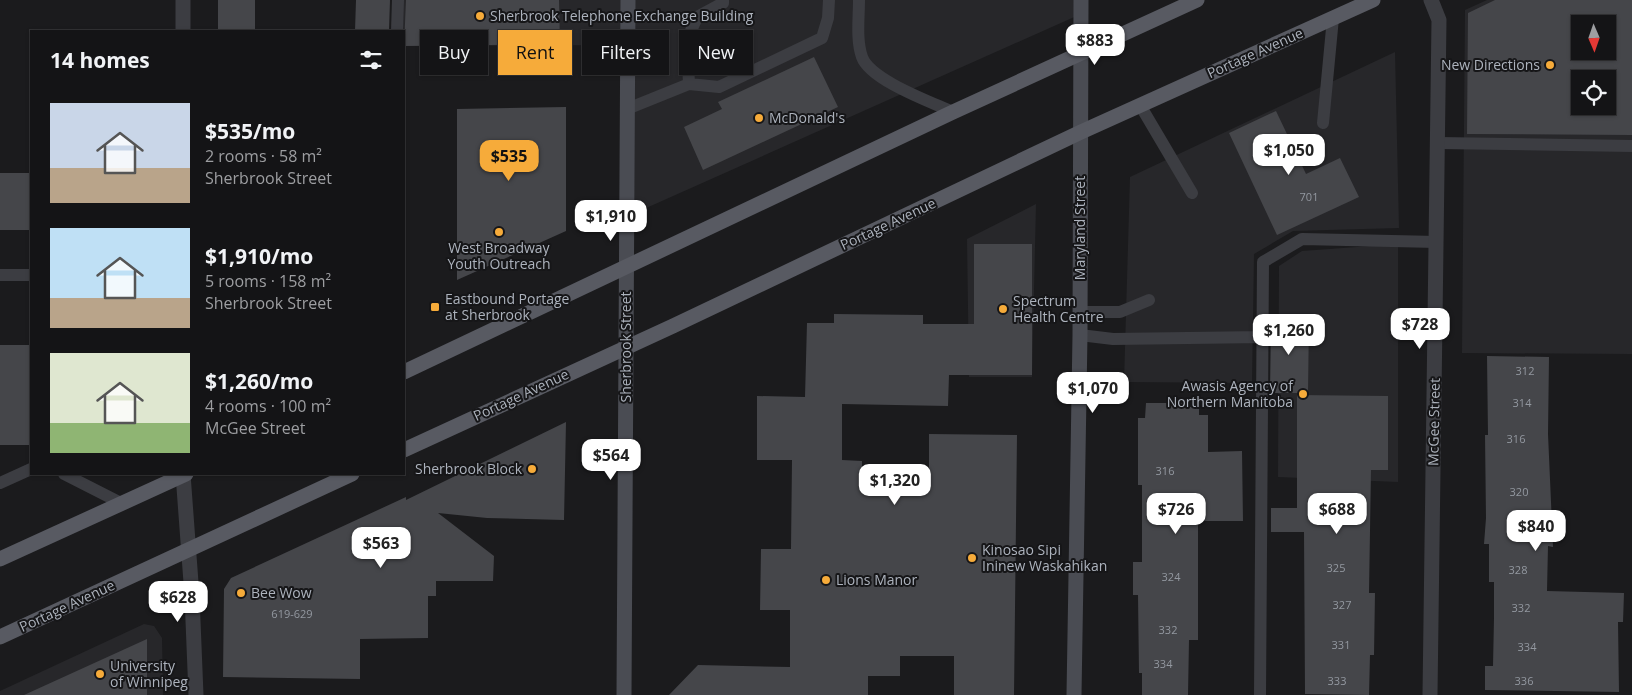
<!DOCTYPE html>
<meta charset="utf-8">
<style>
body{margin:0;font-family:"Open Sans",sans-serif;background:#212123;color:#f1f3f6;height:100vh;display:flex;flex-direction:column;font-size:19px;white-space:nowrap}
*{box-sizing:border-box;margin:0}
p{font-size:16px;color:#9d9ea1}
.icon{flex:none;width:28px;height:28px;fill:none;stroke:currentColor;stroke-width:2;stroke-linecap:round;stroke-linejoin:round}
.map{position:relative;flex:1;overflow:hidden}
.drawer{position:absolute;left:30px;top:30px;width:375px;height:445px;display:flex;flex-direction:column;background:#141416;border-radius:0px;box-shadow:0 1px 4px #0004,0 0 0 1px #333335}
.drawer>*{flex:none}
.top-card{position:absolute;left:420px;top:30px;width:475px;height:45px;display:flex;gap:10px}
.needle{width:32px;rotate:178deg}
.buttons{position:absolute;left:1571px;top:15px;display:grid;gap:10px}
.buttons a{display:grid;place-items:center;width:45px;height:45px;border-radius:0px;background:#141416;box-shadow:0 1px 4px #0004,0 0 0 1px #333335;font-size:25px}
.price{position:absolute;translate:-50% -42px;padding:0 11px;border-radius:10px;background:#fff;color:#222;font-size:16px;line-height:32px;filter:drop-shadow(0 1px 2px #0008)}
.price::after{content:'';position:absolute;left:50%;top:30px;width:15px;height:11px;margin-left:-8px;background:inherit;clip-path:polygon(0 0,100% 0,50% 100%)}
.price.active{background:#f6ab3a;color:#111}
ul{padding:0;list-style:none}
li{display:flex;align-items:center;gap:15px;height:125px;padding:0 20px}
li span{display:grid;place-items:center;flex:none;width:140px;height:100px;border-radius:0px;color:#555}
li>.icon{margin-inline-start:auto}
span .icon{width:60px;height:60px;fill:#fffc;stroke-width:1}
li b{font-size:21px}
h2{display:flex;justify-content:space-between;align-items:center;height:60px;padding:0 20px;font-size:21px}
.pill{padding:0 18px;border-radius:0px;background:#141416;box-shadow:0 1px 4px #0004,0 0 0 1px #333335;font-size:18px;line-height:45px}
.pill.active{background:#f6ab3a;color:#111}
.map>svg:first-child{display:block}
.built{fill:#27272a;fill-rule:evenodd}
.building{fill:#45464a;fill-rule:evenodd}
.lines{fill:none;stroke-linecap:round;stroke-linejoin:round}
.service{stroke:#3c3d42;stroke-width:12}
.minor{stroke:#3c3d42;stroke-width:15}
.secondary{stroke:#4a4c53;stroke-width:15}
.primary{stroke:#585a62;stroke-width:15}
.poi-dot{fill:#f6ab3a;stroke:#161618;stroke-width:2}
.labels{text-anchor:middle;stroke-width:4;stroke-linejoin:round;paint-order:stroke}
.number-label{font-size:11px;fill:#9398a0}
.poi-label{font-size:14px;fill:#adb3bd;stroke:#161618;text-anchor:start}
.street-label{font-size:14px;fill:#adb3bd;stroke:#161618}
</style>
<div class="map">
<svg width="1632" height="695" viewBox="0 0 1632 695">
<rect width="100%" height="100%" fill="#1b1b1d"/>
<path class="built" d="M398,0H1081V14L626,217L628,45L404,46V31H397Z
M1487,0H1632V354L1462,353L1465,10ZM1580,24H1608V51H1580ZM1580,79H1608V106H1580Z
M1395,52L1399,228L1293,231L1254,254L1252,383L1124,382L1130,177Z
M1036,204L1032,377H969L967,239Z
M1398,244V482L1278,477L1279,266L1302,251Z
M144,624L154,626L162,638L163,695H0V691Z"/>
<path class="building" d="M218,0H255V31H218Z
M356,0H390L389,31H355Z
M406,0H559L560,44L404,46Z
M1495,0H1632V135L1467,134L1468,13ZM1580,24H1608V51H1580ZM1580,79H1608V106H1580Z
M814,57L838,107L703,170L684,127L722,109L718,102Z
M566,107V231L457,280V109Z
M1276,111L1306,174L1340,158L1359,197L1277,235L1229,133Z
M0,173H31V230H0Z
M974,244H1032V375H949L948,406L842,404V460L862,461V477H929V434L1017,435L1014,695H954V656H900V676H868V695H669L698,665L790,667V610H760L761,549H791L792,460H757V396L805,397L807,323H834V314L923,315V324H974Z
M1271,318L1309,319L1308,393H1270Z
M0,345H31V445H0Z
M1487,356L1549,357L1548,434L1553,547L1548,546L1547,591L1624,593L1623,622H1618L1619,692L1485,690V666H1493L1494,618V582H1489V544H1484L1486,518L1485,435H1488Z
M1297,395L1388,396V470H1371L1369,593H1375L1374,655H1370L1369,695L1305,694L1304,532H1271V508H1297Z
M1146,403H1183V407H1199V415H1208V452L1242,451L1243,521H1198V640H1189L1188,695H1142V673H1139L1138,595H1133V562H1142V485H1138V418H1145Z
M566,422L564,520L487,518L438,513L494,556L493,581H436V596H428V638L360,639V679L223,677L224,589L231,578L406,497V500Z
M147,639V695H24Z"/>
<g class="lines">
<path class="service" d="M859,0C859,18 856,40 862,57C870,80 931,102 953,112
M397,31L398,0
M689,84L687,40L697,17L723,3V0
M1140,105L1192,193
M627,109L689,84L719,87L822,38L828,18L829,0
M1323,123L1333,18
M1438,143L1632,146
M0,275H31
M1080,312H1120L1149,300
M1080,335L1113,339L1263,337
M64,474L121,503
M0,483L31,469
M1260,695L1263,262L1302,239L1437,242"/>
<path class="minor" d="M183,31V0
M183,474L192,596L196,695
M1430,695L1439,20L1431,0"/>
<path class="secondary" d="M624,695L628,0
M1074,695L1080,335L1081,0"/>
<path class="primary" d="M404,372L953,112L1197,0
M404,450L673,326L1081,132L1373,0
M0,559L186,474
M0,637L352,474"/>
</g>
<g class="poi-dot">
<circle cx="480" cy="16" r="5"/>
<circle cx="1550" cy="65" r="5"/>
<circle cx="759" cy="118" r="5"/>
<circle cx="499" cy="232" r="5"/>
<rect x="430" y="302" width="10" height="10" rx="2.5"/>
<circle cx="1003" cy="309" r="5"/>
<circle cx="1303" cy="394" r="5"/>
<circle cx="532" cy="469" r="5"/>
<circle cx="972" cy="558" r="5"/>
<circle cx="826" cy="580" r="5"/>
<circle cx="241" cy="593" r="5"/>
<circle cx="100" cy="674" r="5"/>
</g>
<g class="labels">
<g class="number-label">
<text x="1309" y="201">701</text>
<text x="1525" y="375">312</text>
<text x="1522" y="407">314</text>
<text x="1516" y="443">316</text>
<text x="1165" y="475">316</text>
<text x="1519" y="496">320</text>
<text x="1336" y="572">325</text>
<text x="1518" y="574">328</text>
<text x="1171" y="581">324</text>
<text x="1342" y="609">327</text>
<text x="1521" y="612">332</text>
<text x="292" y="618">619-629</text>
<text x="1168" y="634">332</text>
<text x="1341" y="649">331</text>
<text x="1527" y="651">334</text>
<text x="1163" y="668">334</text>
<text x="1337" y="685">333</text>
<text x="1524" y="685">336</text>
</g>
<g class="poi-label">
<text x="490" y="21">Sherbrook Telephone Exchange Building</text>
<text x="1540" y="70" text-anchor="end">New Directions</text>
<text x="769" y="123">McDonald's</text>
<text x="499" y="253" text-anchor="middle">West Broadway<tspan x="499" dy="16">Youth Outreach</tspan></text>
<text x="445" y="304">Eastbound Portage<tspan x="445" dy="16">at Sherbrook</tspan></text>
<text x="1013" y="306">Spectrum<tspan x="1013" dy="16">Health Centre</tspan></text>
<text x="1293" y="391" text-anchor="end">Awasis Agency of<tspan x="1293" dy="16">Northern Manitoba</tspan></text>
<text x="522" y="474" text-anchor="end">Sherbrook Block</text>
<text x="982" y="555">Kinosao Sipi<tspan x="982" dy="16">Ininew Waskahikan</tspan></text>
<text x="836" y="585">Lions Manor</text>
<text x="251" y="598">Bee Wow</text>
<text x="110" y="671">University<tspan x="110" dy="16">of Winnipeg</tspan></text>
</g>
<g class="street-label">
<text transform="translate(1255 53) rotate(-24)" y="5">Portage Avenue</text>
<text transform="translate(888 224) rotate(-25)" y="5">Portage Avenue</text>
<text transform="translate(1080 228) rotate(-90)" y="5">Maryland Street</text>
<text transform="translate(626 347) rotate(-90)" y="5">Sherbrook Street</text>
<text transform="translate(521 395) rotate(-25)" y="5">Portage Avenue</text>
<text transform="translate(1434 422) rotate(-89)" y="5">McGee Street</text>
<text transform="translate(67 606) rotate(-25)" y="5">Portage Avenue</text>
</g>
</g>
</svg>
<div class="buttons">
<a><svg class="needle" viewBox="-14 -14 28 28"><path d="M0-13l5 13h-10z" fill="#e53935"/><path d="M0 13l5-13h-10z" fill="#9d9ea1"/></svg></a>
<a><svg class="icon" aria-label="locate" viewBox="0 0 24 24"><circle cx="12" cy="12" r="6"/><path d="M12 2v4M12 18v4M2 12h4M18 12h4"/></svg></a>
</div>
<b class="price" style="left:1095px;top:66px">$883</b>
<b class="price" style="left:1289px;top:176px">$1,050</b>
<b class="price active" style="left:509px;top:182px">$535</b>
<b class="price" style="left:611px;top:242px">$1,910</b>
<b class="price" style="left:1420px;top:350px">$728</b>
<b class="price" style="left:1289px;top:356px">$1,260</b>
<b class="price" style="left:1093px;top:414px">$1,070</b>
<b class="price" style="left:611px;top:481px">$564</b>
<b class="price" style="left:895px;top:506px">$1,320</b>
<b class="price" style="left:1176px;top:535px">$726</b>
<b class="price" style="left:1337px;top:535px">$688</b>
<b class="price" style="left:1536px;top:552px">$840</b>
<b class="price" style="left:381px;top:569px">$563</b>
<b class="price" style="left:178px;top:623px">$628</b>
<div class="top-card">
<a class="pill">Buy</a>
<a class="pill active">Rent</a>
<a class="pill">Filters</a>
<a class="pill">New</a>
</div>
<section class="drawer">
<h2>14 homes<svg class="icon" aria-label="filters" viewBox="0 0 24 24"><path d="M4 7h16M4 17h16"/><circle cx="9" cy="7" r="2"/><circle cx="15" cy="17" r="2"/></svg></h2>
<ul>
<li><span style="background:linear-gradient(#c9d6e8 65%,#b9a48a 0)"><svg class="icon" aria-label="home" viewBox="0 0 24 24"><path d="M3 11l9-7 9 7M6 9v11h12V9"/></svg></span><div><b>$535/mo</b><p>2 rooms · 58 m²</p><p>Sherbrook Street</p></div></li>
<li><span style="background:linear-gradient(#bfe0f5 70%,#b9a48a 0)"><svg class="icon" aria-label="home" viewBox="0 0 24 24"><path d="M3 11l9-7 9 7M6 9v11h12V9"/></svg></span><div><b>$1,910/mo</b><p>5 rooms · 158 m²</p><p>Sherbrook Street</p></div></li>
<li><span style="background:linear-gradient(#dfe7d0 70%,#8fb573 0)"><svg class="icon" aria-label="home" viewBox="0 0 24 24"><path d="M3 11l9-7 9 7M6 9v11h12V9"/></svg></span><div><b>$1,260/mo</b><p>4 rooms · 100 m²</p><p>McGee Street</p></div></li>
</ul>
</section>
</div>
